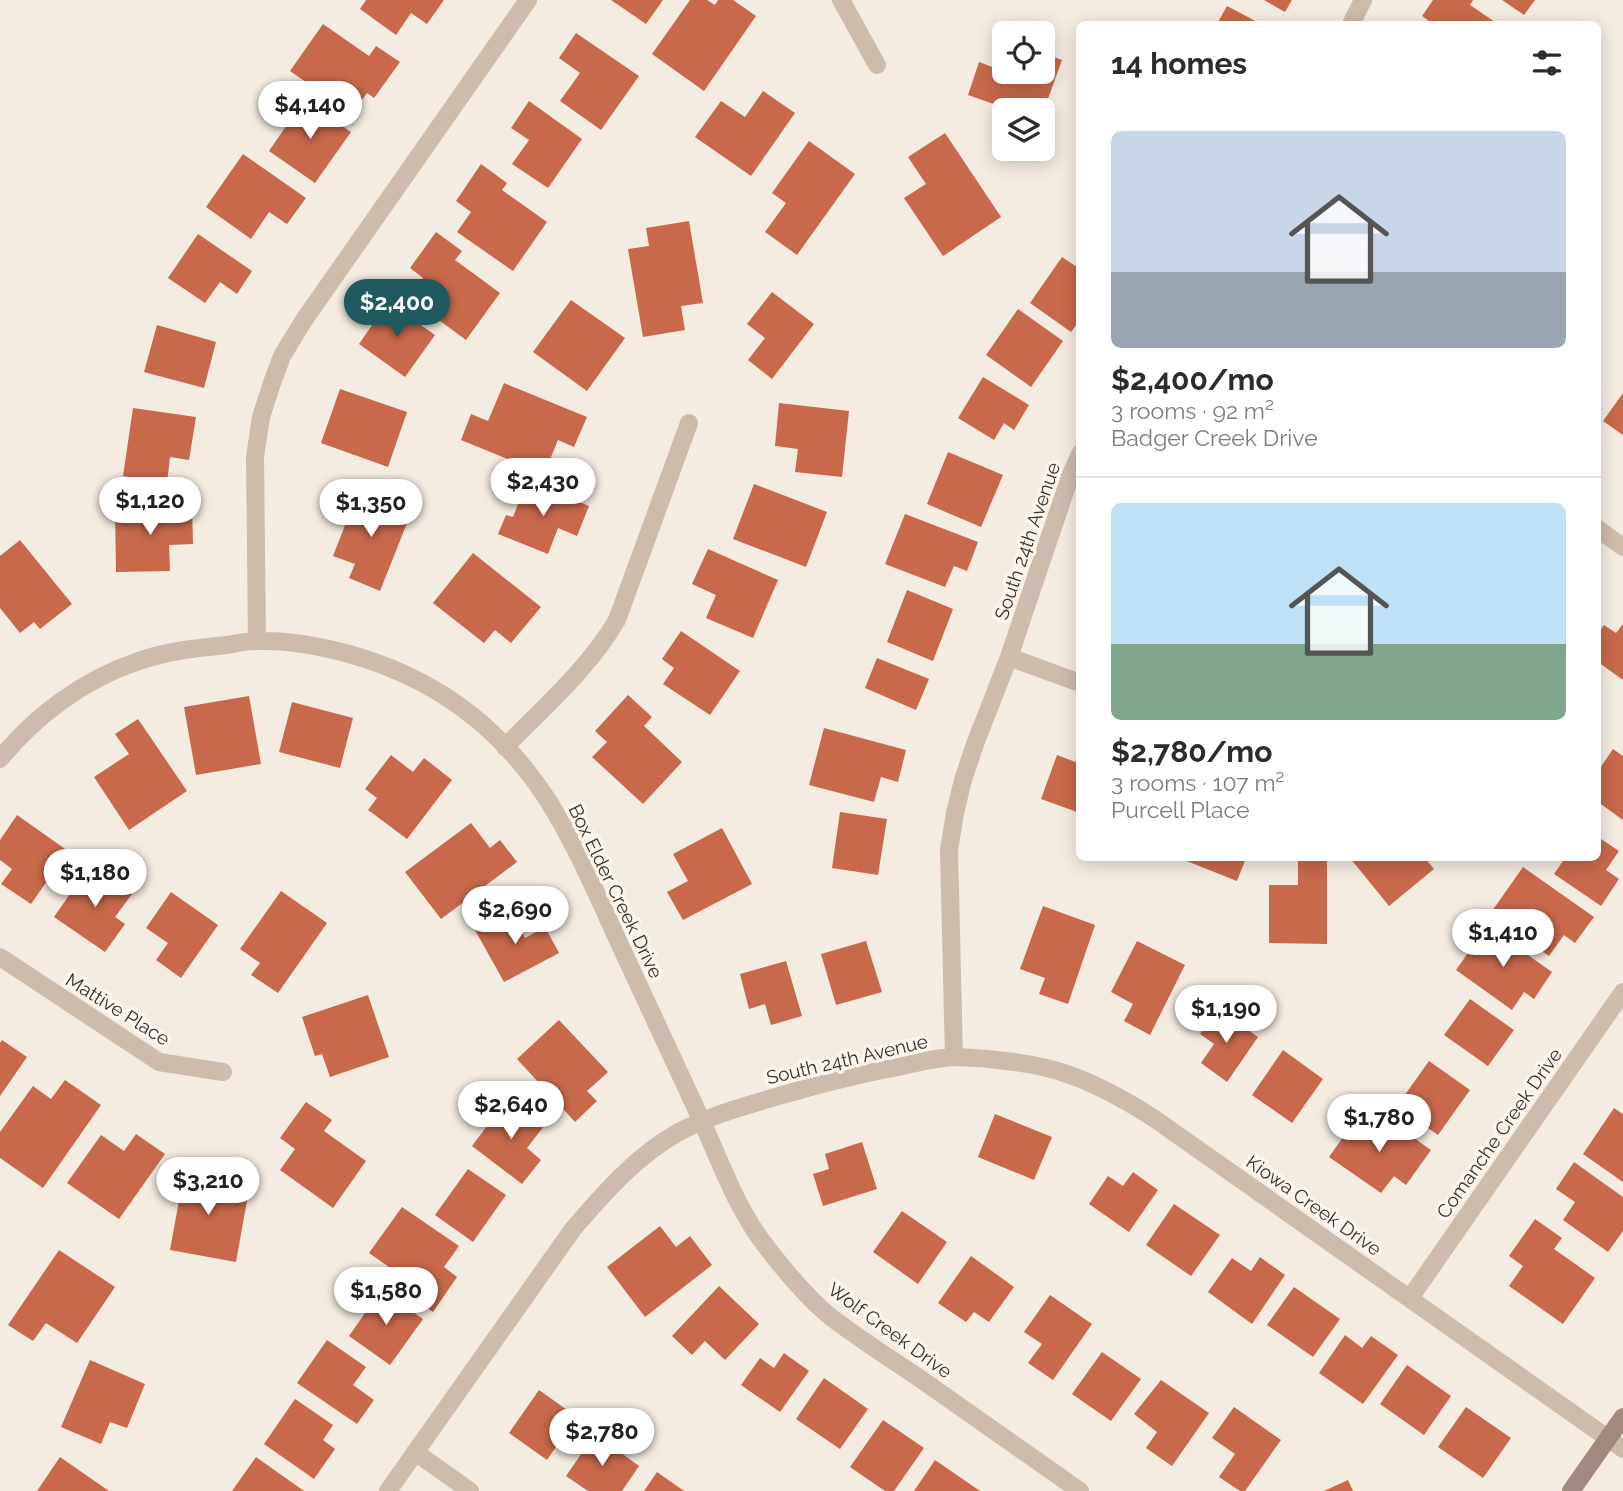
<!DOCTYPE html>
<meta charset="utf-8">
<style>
body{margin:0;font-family:Raleway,sans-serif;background:#f2f2f3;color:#2b2b33;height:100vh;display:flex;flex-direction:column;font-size:26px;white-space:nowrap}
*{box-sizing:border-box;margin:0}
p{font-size:23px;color:#7c7c81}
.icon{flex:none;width:38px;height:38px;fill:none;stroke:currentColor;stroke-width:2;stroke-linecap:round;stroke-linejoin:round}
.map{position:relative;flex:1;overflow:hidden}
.details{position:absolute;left:1076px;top:21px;width:525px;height:840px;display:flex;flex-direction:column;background:#fff;border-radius:10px;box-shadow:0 4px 18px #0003}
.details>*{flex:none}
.controls{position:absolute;left:992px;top:21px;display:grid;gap:14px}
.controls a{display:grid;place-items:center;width:63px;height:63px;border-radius:10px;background:#fff;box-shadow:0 4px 18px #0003;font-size:35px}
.price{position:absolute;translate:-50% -60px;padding:0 16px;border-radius:24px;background:#fff;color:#222;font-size:23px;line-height:46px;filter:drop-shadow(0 2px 4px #0008)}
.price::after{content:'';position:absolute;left:50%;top:42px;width:21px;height:16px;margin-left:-10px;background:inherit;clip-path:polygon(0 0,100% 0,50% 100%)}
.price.on{background:#1f5a5e;color:#fff}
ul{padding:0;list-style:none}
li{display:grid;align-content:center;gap:14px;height:371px;padding:0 35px}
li+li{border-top:2px solid #e1e1e2}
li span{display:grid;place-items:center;height:217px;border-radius:10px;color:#555}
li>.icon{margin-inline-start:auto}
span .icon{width:126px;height:126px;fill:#fffc;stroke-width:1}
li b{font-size:30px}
h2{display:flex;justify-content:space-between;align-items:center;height:84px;padding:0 35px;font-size:30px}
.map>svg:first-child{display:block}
.building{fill:#c8694b}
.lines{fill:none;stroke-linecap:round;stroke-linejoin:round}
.minor{stroke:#cdbbac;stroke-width:18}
.secondary{stroke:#a18a7d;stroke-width:18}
.labels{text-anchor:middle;stroke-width:7;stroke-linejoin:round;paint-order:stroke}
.street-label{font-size:19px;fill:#3b302b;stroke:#fbf5ee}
</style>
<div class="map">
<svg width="1623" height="1491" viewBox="0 0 1623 1491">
<rect width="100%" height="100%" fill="#f4ebe1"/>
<path class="building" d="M366,0H444L427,24L411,13L396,35L360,9Z
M611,0H663L646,24Z
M690,0H707L715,5L718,0H733L756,16L704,91L652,54Z
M1264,0H1292L1285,12Z
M1433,0H1473L1470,5L1498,24H1433L1422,16Z
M1502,0H1535L1524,15Z
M1227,6L1261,24H1217Z
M323,24L369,56L376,46L400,62L374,98L367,93L352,114L290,71Z
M576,33L639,76L601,130L560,101L580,73L559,58Z
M1004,41V72H1043V53L1062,60L1044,110H1011L968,95L979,62L995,68Z
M763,91L795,113L751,176L695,137L721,101L745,117Z
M304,100L351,132L315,183L269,151Z
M529,101L582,139L548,188L512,164L529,140L511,128Z
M945,133L1001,217L943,256L904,198L926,184L908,157Z
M809,141L855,174L797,255L765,232L786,203L772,193Z
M243,154L306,198L287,224L269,212L251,239L206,207Z
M481,164L507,183L502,190L547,222L513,271L457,232L471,212L456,201Z
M689,221L703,303L681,306L685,330L643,337L628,249L649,246L646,228Z
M436,232L462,251L455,260L500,293L466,340L409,298L423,278L410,268Z
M198,234L252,271L237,294L220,282L205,303L168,278Z
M1062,257L1080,269V320L1071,332L1030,303Z
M772,292L814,324L772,379L748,360L765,338L747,324Z
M571,300L625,338L587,391L533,352Z
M388,302L435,335L405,377L359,344Z
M1018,309L1063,341L1031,387L986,355Z
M157,325L216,342L204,388L144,372Z
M983,377L1029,405L1014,430L1004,423L994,440L958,418Z
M504,383L587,417L574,447L558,440L544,474L461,440L471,414L488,421Z
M340,389L407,412L388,467L321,443Z
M1623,393V435L1603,421Z
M779,403L849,411L842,477L795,472L798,449L775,446Z
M133,408L196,417L189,460L170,457L167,483L123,476Z
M948,452L1003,475L981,527L927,504Z
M527,481L589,506L577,536L558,528L548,554L498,534L506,515L513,517Z
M754,484L827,512L806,567L733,539Z
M358,492L411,513L380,591L349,578L355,564L333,556Z
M192,508L193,544L169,545L170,571L116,572L115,509Z
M905,514L978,542L967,571L954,566L945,587L885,564Z
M20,540L72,604L40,629L34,622L20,633L0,608V556Z
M708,549L778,580L753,638L706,618L716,595L692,584Z
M473,553L541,607L511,643L495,630L484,643L433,603Z
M907,590L953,609L933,661L887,642Z
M1623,624V680L1598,662V633L1604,625L1616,633Z
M681,631L740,671L710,715L663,684L674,668L662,659Z
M877,658L929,679L916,710L865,688Z
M628,695L652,717L644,726L682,762L643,804L592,757L607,742L595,731Z
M249,696L261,764L196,775L184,707Z
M292,702L353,718L340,768L279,752Z
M138,719L187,791L129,830L94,777L129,754L115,734Z
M824,728L906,750L898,782L881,777L874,802L809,785Z
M1613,749L1623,756V820L1598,802V771Z
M391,755L413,772L424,758L452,780L407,839L368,810L377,798L365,789Z
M1057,755L1078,763L1080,758V813L1041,799Z
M840,812L887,819L878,875L832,868Z
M17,815L68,851L31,904L1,884L12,869L0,860V840Z
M471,823L490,848L500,840L517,862L441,919L405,872Z
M722,828L752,884L683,920L667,892L688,881L673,854Z
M1598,837L1619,851L1606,870L1619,879L1601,906L1554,874L1565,858H1598Z
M1186,858H1246L1237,881L1184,860Z
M1350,858H1425L1434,869L1389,906Z
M1298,860H1327V944L1269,943V885H1298Z
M90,865L132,894L115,917L125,924L105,952L54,917Z
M1523,867L1594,917L1575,943L1564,935L1549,956L1490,914Z
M281,891L327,923L278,993L251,975L260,963L240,949Z
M171,892L218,925L181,978L156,960L168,943L146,928Z
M1043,906L1095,925L1068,1004L1039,994L1045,978L1020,969Z
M510,911L525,938L545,927L559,953L504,982L475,930Z
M1487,926L1552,972L1534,999L1524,992L1512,1010L1456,970Z
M866,941L882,992L836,1005L821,954Z
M1137,941L1185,965L1150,1035L1124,1021L1133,1004L1111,992Z
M786,961L802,1016L771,1025L765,1004L749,1009L740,974Z
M368,995L389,1057L330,1077L322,1054L315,1056L302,1017Z
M1470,999L1514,1030L1488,1066L1444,1035Z
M1218,1009L1258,1037L1227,1082L1201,1063L1214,1044L1200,1034Z
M559,1020L608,1072L587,1091L597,1101L575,1122L517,1059Z
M2,1040L27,1057L0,1096V1043Z
M1283,1050L1323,1079L1292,1123L1252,1095Z
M1429,1061L1470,1090L1438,1135L1397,1106Z
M65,1080L101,1105L43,1188L0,1158V1132L33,1086L51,1099Z
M508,1098L544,1126L527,1148L541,1160L522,1184L472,1146Z
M306,1102L332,1120L324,1131L366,1161L333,1208L280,1170L295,1149L280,1138Z
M1614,1108L1623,1114V1182L1583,1154Z
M1360,1113L1398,1140L1404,1131L1431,1150L1406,1185L1394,1176L1381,1193L1329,1157Z
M995,1114L1052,1137L1034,1180L978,1157Z
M136,1134L165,1154L119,1219L67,1183L101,1135L124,1151Z
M862,1142L877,1189L823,1206L813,1174L829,1169L825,1154Z
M186,1162L213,1167L210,1187L248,1195L236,1262L170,1250Z
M1574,1162L1623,1197V1231L1608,1252L1563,1220L1575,1202L1556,1189Z
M468,1169L506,1195L473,1242L435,1215Z
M1133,1172L1158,1190L1129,1232L1089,1204L1108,1176L1123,1186Z
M1174,1204L1220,1235L1191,1276L1146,1245Z
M402,1207L459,1246L444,1267L457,1277L433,1312L407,1294L413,1284L369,1253Z
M902,1211L947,1242L918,1284L873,1252Z
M1535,1219L1562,1238L1554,1249L1595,1278L1563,1324L1509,1286L1523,1266L1509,1256Z
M660,1226L676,1247L690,1236L712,1265L645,1317L607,1267Z
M59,1250L115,1287L77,1343L46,1323L33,1341L8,1325Z
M971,1256L1014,1287L989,1322L974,1312L966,1322L938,1303Z
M1260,1257L1285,1275L1252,1324L1208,1292L1232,1258L1251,1271Z
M719,1286L759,1324L725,1360L705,1341L692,1355L672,1336Z
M1294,1287L1340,1319L1313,1357L1267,1325Z
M381,1290L423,1319L390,1365L349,1336Z
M1050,1295L1092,1324L1053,1380L1028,1363L1042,1344L1024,1332Z
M1345,1335L1362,1348L1371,1336L1398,1355L1363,1404L1319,1373Z
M327,1340L366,1367L353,1385L374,1400L357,1424L297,1383Z
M1102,1352L1141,1379L1111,1421L1072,1394Z
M784,1353L809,1371L780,1412L741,1385L760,1358L774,1368Z
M90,1360L145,1384L127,1428L110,1422L101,1444L61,1427Z
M1407,1365L1451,1396L1424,1435L1380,1404Z
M824,1378L868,1409L840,1449L796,1419Z
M1161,1380L1209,1413L1172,1466L1146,1448L1157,1432L1134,1414Z
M539,1390L577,1417L547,1460L509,1433Z
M295,1399L333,1425L323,1440L335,1449L314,1479L264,1444Z
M1234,1407L1281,1440L1245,1491H1240L1219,1477L1235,1454L1212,1438Z
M1466,1407L1511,1438L1483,1478L1438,1447Z
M883,1420L924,1448L894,1491H885L850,1467Z
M595,1434L639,1466L622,1491H588L566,1476Z
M60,1457L109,1491H37Z
M256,1457L304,1491H232Z
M935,1460L980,1491H914Z
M657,1472L684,1491H644Z
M1348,1480L1353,1491H1324Z"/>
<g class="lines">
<path class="minor" d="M841,0L877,65
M1351,24L1363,0
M1598,529L1623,547
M257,641L255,457L261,417L272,383L282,356L304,320L528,0
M1009,657L1080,683
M505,747C544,707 589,668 617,620L689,423
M0,759C35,716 83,680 136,662C166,651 196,648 227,645C237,643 248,641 258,641C288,640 320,646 349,654C435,678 500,726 549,802C577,847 599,899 621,947C647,1003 673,1059 699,1115C720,1160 735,1206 765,1245C784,1270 804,1294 827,1314C856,1337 891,1359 922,1380C975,1417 1028,1454 1080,1491
M0,957L159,1062L223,1072
M954,1057L949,850L955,813L963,780L975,744L1009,657L1071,474L1080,454
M1410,1298L1623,992
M415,1452L470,1491
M388,1491L573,1229C604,1193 637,1155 679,1132C714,1113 762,1101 800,1090C833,1081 865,1073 898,1067C917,1063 938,1057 956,1057C989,1058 1037,1063 1067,1074C1097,1084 1125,1100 1152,1117L1623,1449"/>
<path class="secondary" d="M1571,1491L1623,1417"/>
</g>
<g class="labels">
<g class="street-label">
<text transform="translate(1027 541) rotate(-71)" y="7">South 24th Avenue</text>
<text transform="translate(616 891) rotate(64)" y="7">Box Elder Creek Drive</text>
<text transform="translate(118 1009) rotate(32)" y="7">Mattive Place</text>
<text transform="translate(847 1059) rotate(-13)" y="7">South 24th Avenue</text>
<text transform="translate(1499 1133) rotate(-55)" y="7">Comanche Creek Drive</text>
<text transform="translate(1314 1205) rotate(35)" y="7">Kiowa Creek Drive</text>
<text transform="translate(890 1330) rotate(36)" y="7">Wolf Creek Drive</text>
</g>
</g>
</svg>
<div class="controls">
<a><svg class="icon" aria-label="locate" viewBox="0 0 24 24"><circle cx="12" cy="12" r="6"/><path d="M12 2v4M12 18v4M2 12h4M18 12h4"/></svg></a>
<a><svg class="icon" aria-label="layers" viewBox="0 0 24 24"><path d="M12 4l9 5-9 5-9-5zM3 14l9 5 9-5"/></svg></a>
</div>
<b class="price" style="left:310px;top:141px">$4,140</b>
<b class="price on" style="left:397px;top:339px">$2,400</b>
<b class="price" style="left:543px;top:518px">$2,430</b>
<b class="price" style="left:150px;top:537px">$1,120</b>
<b class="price" style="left:371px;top:539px">$1,350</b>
<b class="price" style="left:95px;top:909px">$1,180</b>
<b class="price" style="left:515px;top:946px">$2,690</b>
<b class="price" style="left:1503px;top:969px">$1,410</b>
<b class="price" style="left:1226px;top:1045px">$1,190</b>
<b class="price" style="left:511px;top:1141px">$2,640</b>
<b class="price" style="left:1379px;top:1154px">$1,780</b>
<b class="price" style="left:208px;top:1217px">$3,210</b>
<b class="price" style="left:386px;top:1327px">$1,580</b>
<b class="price" style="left:602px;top:1468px">$2,780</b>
<section class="details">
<h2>14 homes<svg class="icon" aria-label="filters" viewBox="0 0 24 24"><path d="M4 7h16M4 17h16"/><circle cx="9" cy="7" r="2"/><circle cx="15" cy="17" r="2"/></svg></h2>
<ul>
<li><span style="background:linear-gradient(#c9d6e8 65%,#9aa5b1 0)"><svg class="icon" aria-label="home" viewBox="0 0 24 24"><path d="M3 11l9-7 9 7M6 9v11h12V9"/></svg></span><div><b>$2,400/mo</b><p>3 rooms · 92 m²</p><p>Badger Creek Drive</p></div></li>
<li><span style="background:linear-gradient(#bfe0f5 65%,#7fa58c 0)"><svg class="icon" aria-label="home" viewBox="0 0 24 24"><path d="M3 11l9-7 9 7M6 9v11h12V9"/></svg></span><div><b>$2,780/mo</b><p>3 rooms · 107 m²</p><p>Purcell Place</p></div></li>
</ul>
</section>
</div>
